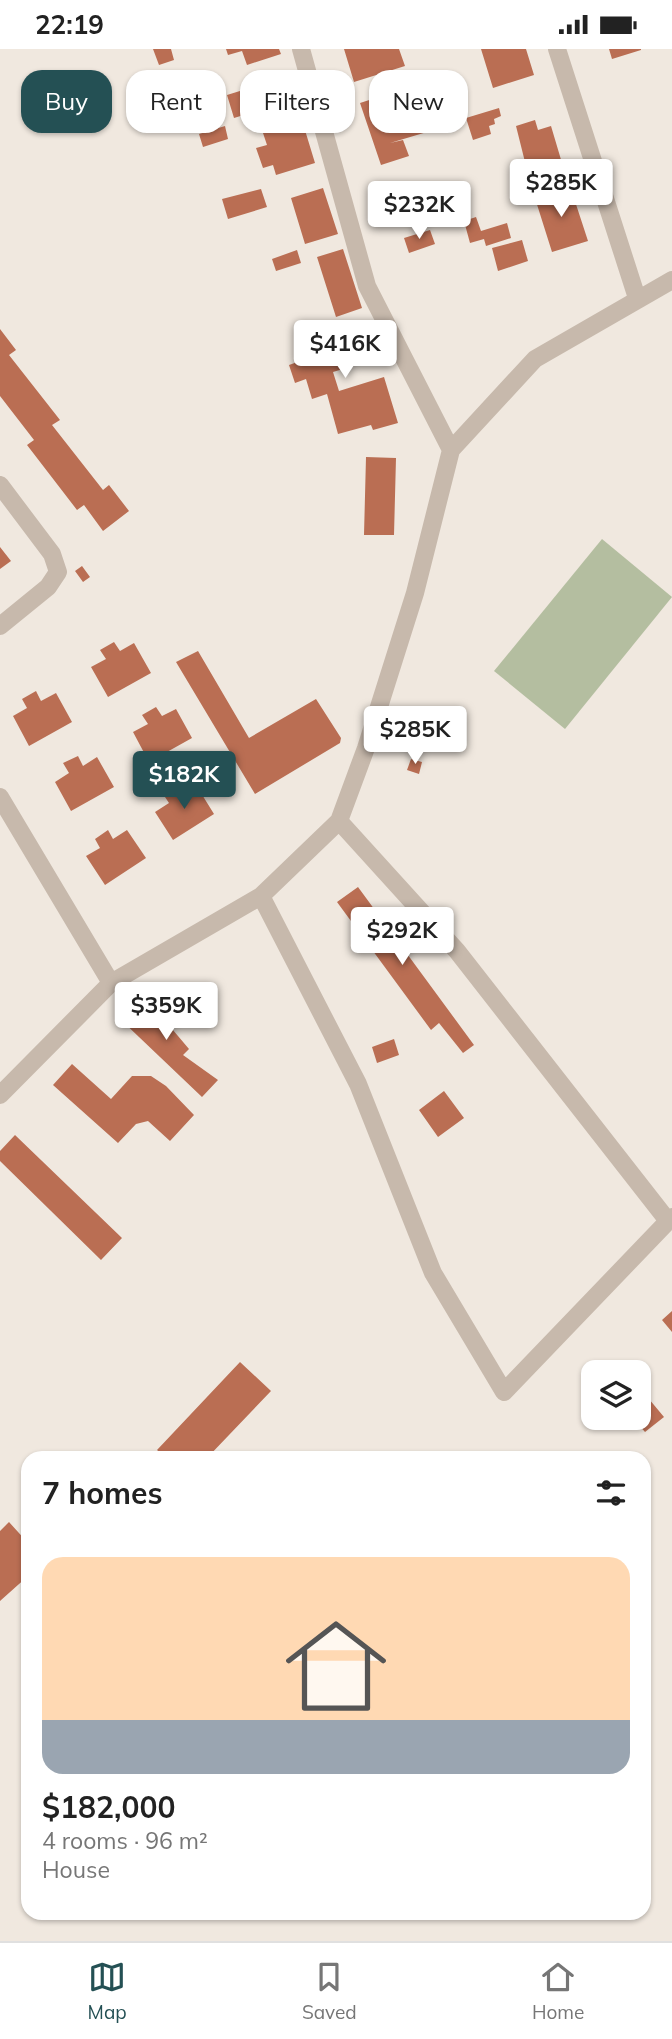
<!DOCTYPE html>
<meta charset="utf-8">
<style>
body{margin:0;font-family:Mulish,sans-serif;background:#f6f6f6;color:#222;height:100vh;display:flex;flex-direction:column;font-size:26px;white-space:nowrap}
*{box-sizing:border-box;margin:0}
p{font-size:23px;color:#767676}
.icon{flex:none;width:38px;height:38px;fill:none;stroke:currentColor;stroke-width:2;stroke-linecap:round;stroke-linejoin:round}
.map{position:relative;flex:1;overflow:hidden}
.side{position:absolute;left:21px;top:1402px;width:630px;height:469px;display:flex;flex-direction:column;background:#fff;border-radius:21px;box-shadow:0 2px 5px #0004}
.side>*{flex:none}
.hud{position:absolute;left:21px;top:21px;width:630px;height:63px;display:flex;gap:14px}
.controls{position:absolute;left:581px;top:1311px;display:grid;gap:14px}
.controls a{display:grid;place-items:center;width:70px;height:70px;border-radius:14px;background:#fff;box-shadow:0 2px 5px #0004;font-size:35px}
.price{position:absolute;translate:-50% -60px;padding:0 16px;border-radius:7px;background:#fff;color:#222;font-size:23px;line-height:46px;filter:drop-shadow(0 2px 4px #0008)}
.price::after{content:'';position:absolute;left:50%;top:42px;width:21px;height:16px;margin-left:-10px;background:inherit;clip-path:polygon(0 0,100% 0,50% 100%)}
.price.current{background:#245054;color:#fff}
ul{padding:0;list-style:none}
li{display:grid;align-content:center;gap:14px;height:371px;padding:0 21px}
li+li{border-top:2px solid #e0e0e0}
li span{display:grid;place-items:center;height:217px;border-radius:21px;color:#555}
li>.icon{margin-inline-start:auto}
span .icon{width:126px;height:126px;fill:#fffc;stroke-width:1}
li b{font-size:30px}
h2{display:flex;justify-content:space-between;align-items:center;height:84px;padding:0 21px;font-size:30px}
.chip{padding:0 24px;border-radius:21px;background:#fff;box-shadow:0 2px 5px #0004;font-size:24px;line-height:63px}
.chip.current{background:#245054;color:#fff}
.status{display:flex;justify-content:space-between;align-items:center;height:49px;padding:0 35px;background:#fff;direction:ltr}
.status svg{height:19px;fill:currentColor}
.menu{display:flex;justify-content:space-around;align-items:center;height:98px;border-top:2px solid #e0e0e0;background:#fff;font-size:19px;color:#767676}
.menu a{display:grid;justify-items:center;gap:4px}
.menu .current{color:#245054}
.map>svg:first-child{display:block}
.green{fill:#b4bea0}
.building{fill:#ba6e53}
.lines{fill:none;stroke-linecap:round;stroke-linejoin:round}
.minor{stroke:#c7b9ac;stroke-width:18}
</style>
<div class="status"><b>22:19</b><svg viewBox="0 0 49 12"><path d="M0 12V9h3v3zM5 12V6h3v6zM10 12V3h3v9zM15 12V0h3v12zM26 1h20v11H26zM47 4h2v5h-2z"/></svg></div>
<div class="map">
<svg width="672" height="1892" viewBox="0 0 672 1892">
<rect width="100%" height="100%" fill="#f0e8df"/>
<path class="green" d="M602,490L672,548L565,680L494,622Z"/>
<path class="building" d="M153,0H171L174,11L159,16Z
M226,0H279L281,5L247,16L242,2L228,6Z
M344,0H399L405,17L354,33Z
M481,0H526L534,26L493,39Z
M609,0H641V1L612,10Z
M288,27L295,49L289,51L292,60L269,67L266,59L234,69L227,46Z
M394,43L401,65L420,60L427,83L390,94L403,91L409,107L381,116L360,54Z
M499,59L501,67L494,70L495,75L489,77L491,85L473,91L466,69Z
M301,68L315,114L276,126L273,116L263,119L256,99L267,96L262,81Z
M535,71L538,81L551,77L562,114L528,125L516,77Z
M225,77L228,90L203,98L199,85Z
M563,137L565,145L572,143L588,192L552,203L534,146Z
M323,139L338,185L305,195L291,149Z
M261,140L267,158L228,170L222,150Z
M476,168L481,182L507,174L511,189L486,197L484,190L470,194L464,172Z
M430,181L435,195L409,204L404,189Z
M522,191L528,212L498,222L492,199Z
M343,200L362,259L336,268L317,208Z
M297,201L301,214L276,222L272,210Z
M366,275L374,298L367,300L369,308L366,313L333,323L339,342L384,328L398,374L373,381L371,376L338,385L327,345L312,350L306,330L295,334L289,316L300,312L295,297Z
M0,280L16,301L9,306L60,371L52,376L103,441L109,436L129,462L103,482L84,456L77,461L27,396L34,391L0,347Z
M366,408L396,409L394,486H364Z
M0,498L11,512L0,520Z
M82,517L90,528L83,533L75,522Z
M114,593L120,602L134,594L151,624L108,648L91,618L106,610L100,601Z
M198,602L249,689L316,650L341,689L340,694L255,745L176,613Z
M36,642L41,652L56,644L72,673L29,697L13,667L27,659L22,650Z
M156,658L162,667L176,660L192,689L149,713L133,683L148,675L142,666Z
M78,707L83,717L97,708L114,738L71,762L55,733L69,724L63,714Z
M411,710L422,713L419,725L407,721Z
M196,736L214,765L173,791L155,763L169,754L163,745L177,737L182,745Z
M108,781L113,790L127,781L146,809L105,836L86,807L100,799L95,790Z
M358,838L474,996L463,1004L439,974L431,981L337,853Z
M140,947L151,958L159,951L175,966L167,974L189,1000L183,1006L218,1031L202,1048L118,968Z
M394,990L399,1006L377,1014L372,998Z
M72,1015L111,1050L132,1027H151L166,1037L194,1066L170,1092L148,1072L136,1075L118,1094L53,1036Z
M444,1042L464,1069L438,1088L419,1061Z
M15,1086L122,1189L101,1211L0,1112V1102Z
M672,1262V1283L662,1271Z
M240,1313L271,1342L207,1409H166L157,1401Z
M639,1338L664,1368L645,1383L632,1368H639Z
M9,1473L28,1494V1527L0,1552V1482Z"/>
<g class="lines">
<path class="minor" d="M301,0L367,237L451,401
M557,0L637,249
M0,436L52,505L58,523L48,538L0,577
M0,748L111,934
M339,772L457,902L668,1172
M261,847L358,1035L433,1224L504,1343L672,1168
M0,1046L111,934L261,847L339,772L366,699L415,544L451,401L535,310L672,231"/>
</g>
</svg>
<div class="controls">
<a><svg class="icon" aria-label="layers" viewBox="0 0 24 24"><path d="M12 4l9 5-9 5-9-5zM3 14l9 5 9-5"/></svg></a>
</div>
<b class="price" style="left:561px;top:170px">$285K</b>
<b class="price" style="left:419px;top:192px">$232K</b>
<b class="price" style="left:345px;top:331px">$416K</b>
<b class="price" style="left:415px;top:717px">$285K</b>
<b class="price current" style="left:184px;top:762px">$182K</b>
<b class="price" style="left:402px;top:918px">$292K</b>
<b class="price" style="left:166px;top:993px">$359K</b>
<div class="hud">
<a class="chip current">Buy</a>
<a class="chip">Rent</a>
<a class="chip">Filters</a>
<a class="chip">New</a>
</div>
<section class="side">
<h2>7 homes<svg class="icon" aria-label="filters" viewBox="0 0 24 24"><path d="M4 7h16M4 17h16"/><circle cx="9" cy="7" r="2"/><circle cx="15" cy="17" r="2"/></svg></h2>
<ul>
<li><span style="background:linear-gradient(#ffd9b3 75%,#9aa5b1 0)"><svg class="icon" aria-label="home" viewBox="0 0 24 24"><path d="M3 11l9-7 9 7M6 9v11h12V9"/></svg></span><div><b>$182,000</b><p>4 rooms · 96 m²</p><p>House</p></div></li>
</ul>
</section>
</div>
<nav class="menu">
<a class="current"><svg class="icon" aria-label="map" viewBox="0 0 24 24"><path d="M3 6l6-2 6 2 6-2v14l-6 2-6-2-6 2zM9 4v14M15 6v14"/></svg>Map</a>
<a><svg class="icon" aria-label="saved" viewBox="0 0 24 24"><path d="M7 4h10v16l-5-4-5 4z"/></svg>Saved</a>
<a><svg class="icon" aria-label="home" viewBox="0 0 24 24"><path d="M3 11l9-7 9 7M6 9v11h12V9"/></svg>Home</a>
</nav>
